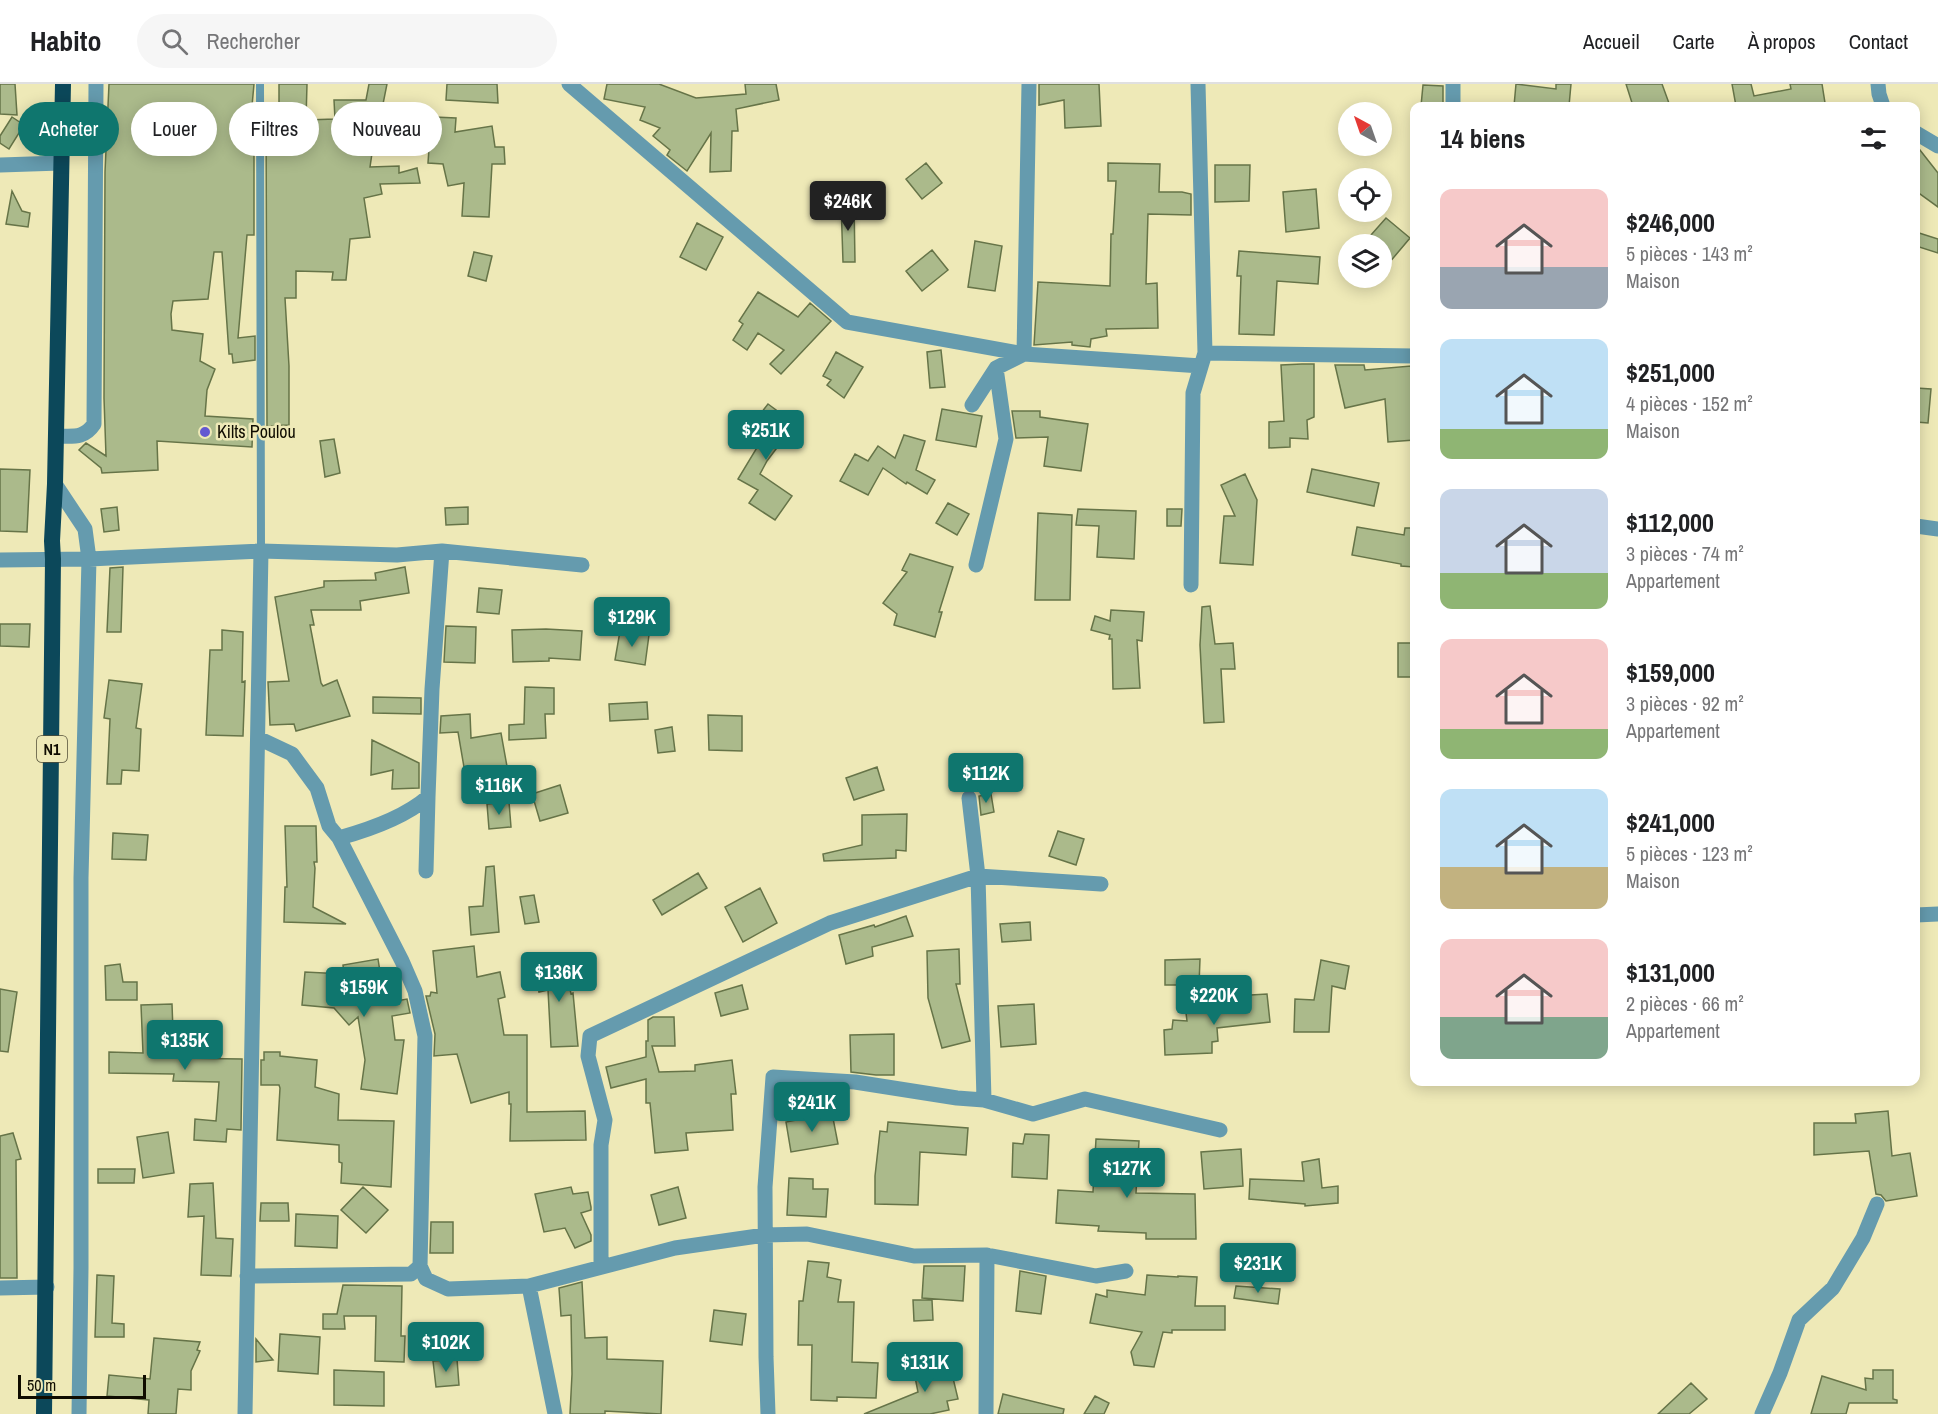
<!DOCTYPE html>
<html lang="fr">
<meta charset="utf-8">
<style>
body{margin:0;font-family:"Archivo Narrow",sans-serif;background:#f6f6f6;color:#202124;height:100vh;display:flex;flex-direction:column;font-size:22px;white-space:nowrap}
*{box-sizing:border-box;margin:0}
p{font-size:20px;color:#757577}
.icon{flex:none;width:33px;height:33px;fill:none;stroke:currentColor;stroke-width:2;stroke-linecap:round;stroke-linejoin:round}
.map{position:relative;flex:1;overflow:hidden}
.side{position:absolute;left:1410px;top:18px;width:510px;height:984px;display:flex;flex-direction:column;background:#fff;border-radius:12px;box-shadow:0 3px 15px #0003}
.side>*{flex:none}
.hud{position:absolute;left:18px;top:18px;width:570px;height:54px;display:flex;gap:12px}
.needle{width:39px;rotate:320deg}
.buttons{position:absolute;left:1338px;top:18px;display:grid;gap:12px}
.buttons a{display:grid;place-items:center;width:54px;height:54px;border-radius:50%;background:#fff;box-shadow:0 3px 15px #0003;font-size:30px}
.scale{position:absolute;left:18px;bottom:15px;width:128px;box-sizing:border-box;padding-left:6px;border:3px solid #0f0c00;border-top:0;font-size:16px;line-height:21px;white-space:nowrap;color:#0f0c00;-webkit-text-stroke:4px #eee9b7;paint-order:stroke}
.price{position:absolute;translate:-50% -51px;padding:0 14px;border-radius:6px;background:#0f766e;color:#fff;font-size:20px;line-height:39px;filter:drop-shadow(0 2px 3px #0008)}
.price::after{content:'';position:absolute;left:50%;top:36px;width:18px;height:14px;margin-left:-9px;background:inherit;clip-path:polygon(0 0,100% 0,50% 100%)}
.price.active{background:#222;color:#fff}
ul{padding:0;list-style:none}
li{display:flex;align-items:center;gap:18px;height:150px;padding:0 30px}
li span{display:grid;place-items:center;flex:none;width:168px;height:120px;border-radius:12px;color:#555}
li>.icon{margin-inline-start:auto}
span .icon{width:72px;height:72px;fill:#fffc;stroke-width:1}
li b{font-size:26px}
h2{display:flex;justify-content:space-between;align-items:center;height:72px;padding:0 30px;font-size:26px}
.tag{padding:0 21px;border-radius:27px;background:#fff;box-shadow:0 3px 15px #0003;font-size:21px;line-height:54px}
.tag.active{background:#0f766e;color:#fff}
header{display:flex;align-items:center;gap:36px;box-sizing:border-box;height:84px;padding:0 30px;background:#fff;border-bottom:2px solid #e0e0e0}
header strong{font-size:28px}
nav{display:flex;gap:33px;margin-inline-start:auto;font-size:21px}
.search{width:420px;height:54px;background:#f6f6f6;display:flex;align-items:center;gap:15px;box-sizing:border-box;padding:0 21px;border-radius:33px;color:#757577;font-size:22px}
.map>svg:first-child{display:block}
.building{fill:#abba8b;stroke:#667448;stroke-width:1.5}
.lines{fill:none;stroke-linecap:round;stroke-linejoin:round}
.service{stroke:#659bae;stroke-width:8}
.minor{stroke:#659bae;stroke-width:15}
.trunk{stroke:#0c485a;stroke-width:16}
.poi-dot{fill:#6358d1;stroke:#eee9b7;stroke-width:2}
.labels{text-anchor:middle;stroke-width:5;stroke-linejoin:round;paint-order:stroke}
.shield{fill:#eee9b7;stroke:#524e37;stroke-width:1.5}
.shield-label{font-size:16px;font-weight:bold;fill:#0f0c00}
.poi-label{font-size:18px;fill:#0f0c00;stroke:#eee9b7;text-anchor:start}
</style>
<header>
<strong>Habito</strong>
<div class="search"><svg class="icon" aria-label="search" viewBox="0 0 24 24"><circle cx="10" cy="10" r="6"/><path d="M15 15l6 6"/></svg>Rechercher</div>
<nav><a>Accueil</a><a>Carte</a><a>À propos</a><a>Contact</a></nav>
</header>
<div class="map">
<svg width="1938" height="1330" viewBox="0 0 1938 1330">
<rect width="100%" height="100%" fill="#eee9b7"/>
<path class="building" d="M0,0H15L17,31L0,30Z
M109,0H254L252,22H254V151H247L238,254L255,252V276L233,279L232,270H229L222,168H214L208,215L173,217L171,230L172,246L203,250L200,277L215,285L207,306L205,332L253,335L252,363L157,357L158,386L102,389L101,384L79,366L86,359L106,372L104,314L105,88Z
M279,0H307L306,36L335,35L334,16H366L369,0H387L381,30L378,29L370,83L399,82V89L417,84L420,99L380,100L382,110L364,114L370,153L350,155L346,196H332L333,188L296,187V214H285L289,282V341L267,342L266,22L279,23Z
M447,0H497L498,19L446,16Z
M607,0H659L696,14L746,10L745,0H776L779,16L736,25L738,47H732L731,87L710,88L711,49L687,87L667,71L670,66L653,52L660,44L640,36L645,23L604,15Z
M1039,0H1099L1101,42L1065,44L1064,16L1039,21Z
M1516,0L1556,5V0H1571L1569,22H1514Z
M1626,0H1662L1670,22H1633Z
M1732,0H1751L1754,12L1791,5L1790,0H1822L1825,19L1810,22H1736Z
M1423,1L1443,2V22H1421Z
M411,32L456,34L455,48L492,42L495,63H504L505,80H492L489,133L462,132L464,99L448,102L443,80L428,79L430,50L405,54L401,34Z
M12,33L24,41L9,65L0,59V52Z
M1916,61L1938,89V123L1916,107Z
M926,79L942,99L922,115L906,95Z
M1108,79L1160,80L1159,108H1182L1191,110V131L1148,130L1146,200L1157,199L1158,244L1106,245L1107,252L1091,255L1090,263L1072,261V258L1034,261L1038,198L1110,202L1111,150H1113L1116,97H1108Z
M1215,81H1250L1249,117L1215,118Z
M1316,105L1319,144L1286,148L1283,108Z
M12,107L22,127L30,129L28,143L6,140Z
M841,118H854L855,178H843Z
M1386,134L1410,154L1389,179L1382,172V160H1363Z
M697,139L723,153L706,186L680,173Z
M1916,148L1938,155V169L1916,162Z
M975,157L1002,162L995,207L968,203Z
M932,166L948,186L922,207L906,187Z
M1239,167L1320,173L1318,200L1277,197L1274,251L1239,250L1241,192H1237Z
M474,168L492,172L486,197L468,192Z
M758,208L798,233L810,219L831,237L781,290L770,280L784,266L758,249L747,266L733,256L743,240L739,237Z
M941,266L945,303L930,304L927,268Z
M836,268L863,283L844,314L827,301L831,296L823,292Z
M1302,280H1314V333L1307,336L1308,355L1290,354V363L1269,364V338L1284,337L1281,281Z
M1335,281H1364L1365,286L1411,282L1414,311V356L1388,358L1385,315L1345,324Z
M1916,304L1931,305L1928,339L1916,338Z
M768,320L795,340L767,377L760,390L792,412L775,436L749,419L758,406L738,395L758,362L744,351Z
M942,325L982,332L976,363L936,356Z
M1012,327H1040V333L1088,340L1081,387L1044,382L1048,353L1016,354Z
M904,351L925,357L916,386L935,396L927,410L907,398L906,400L883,384L868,411L840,397L855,370L868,377L878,362L895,374Z
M334,355L340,389L325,393L320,357Z
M0,385L30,386L27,448L0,447Z
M1312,385L1379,399L1374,422L1307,408Z
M1245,390L1257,416L1253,481L1220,479L1224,432H1235L1221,401Z
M948,419L969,430L957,451L936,439Z
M117,423L119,446L104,448L101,425Z
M468,423V440L446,441L445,424Z
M1078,425L1136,427L1134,475L1097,473L1099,442L1076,441Z
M1167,425H1182L1181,442H1167Z
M1038,429L1072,431L1070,516H1035Z
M1357,443L1404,451L1405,444H1414V483L1401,482V480L1352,471Z
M910,470L953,483L939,528H942L935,553L894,541L897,530L883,519L907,488L902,486Z
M123,483L121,548H107L110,484Z
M405,483L409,509L360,517L361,526H311L314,541H310L321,599L323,602L337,596L350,632L296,647L294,640L270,641L268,598L289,597L275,513L324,503V497L376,496L375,489Z
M479,504L502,506L499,530L477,528Z
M1210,522L1215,560L1233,559L1235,585H1221L1224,638L1204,639L1200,561L1202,523Z
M1111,526L1144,528L1142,557L1137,556L1140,604L1113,605L1112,555H1109L1110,551L1091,546L1095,532L1110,537Z
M0,540H30L29,563L0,562Z
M446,542L476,543L475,579L444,578Z
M546,545L582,547L580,576L549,574V577L513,578L512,546Z
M222,546L243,548L242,598L245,597L243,652L206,651L210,566H222Z
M620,547L649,551L645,581L615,576Z
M1398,559H1414V593H1398Z
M109,596L142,600L136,644L141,645L139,687L122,686L121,700H107L110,635L104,634Z
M525,603L554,604V630H545L546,654L509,656V641L524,640Z
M373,613L421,614V630L373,629Z
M647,618L648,635L610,637L609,620Z
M470,630L471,654L501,649L508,688L466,695L458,648L440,649L441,632Z
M708,631L742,632V667L709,666Z
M672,643L675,667L658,669L655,646Z
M372,656L419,679V704L392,705L393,686L371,691Z
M877,683L884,706L854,716L846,694Z
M560,701L568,729L540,737L532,710Z
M991,710L994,728L981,731L979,712Z
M509,718L511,743L489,745L487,720Z
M907,730L906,767L896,766V774L824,777L823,770L862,761V731Z
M285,742H316L317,778H314L315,784L313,823L346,840L284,838L285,803H287Z
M1058,747L1084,755L1076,781L1049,772Z
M113,749L148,751L146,776L112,775Z
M494,782L499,848L471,851L469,823L483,822L486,783Z
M698,789L707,804L662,831L653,816Z
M760,804L777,839L743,858L725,823Z
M534,811L539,838L525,840L520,813Z
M906,832L913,852L872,863L873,872L846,880L839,851L874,841L875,843Z
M1030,838L1031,856L1002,858L1000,840Z
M474,862L477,893L500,888L505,913L498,915L504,951H527V1028L585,1027L586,1056L510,1057L511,1020H509V1008L471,1019L457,970L434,972L435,950L426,912H430L431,908L437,909L433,867Z
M959,865L960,900H956L970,957L942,964L928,914L927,867Z
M378,875L385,919L407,915L410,929L392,932L395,956H404L397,1010L361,1005L365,976L358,933L349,941L334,924L302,921L305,888L344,890L343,881Z
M1200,875L1199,901H1165V876Z
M564,876L571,910L573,909L578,962L551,963L548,906L539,908L534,882Z
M1321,876L1349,882L1345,905L1332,902L1329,948H1294L1295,915L1314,916Z
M120,880L123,898H137V916H106L105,882Z
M742,901L748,925L721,932L715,909Z
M0,905L17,908L8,968L0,967Z
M1267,910L1270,938L1217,944L1218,957L1212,958V969L1165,971L1164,946L1172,945L1173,936L1187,937L1186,929L1236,928L1234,912Z
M172,920L174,974L242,975L241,1046L227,1045L226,1058L194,1056L195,1035L216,1037L219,998L173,997L174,990L109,989V968L143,969L141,921Z
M1034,920L1036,960L1001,963L998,922Z
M653,933H674L675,962H652L659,988L695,987V981L732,976L736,1010H731L733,1046L686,1049L688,1066L655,1069L650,1019H646V995L611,1004L606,983L646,973V957H648V936Z
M894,950V991H876L851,988L850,951Z
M264,968H280V972L317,976L315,1003L339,1010L338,1036L394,1037L391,1103L341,1099L342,1079L339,1078V1061L277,1056L280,1004L279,1001H261V976H264Z
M1888,1027L1892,1072L1910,1069L1917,1112L1886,1117L1881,1111L1876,1110L1869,1067L1814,1071V1039H1856L1855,1030Z
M832,1029L838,1060L791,1068L786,1038Z
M888,1038L968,1044L966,1071L920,1068L918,1121L875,1120V1092L880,1047L887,1048Z
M168,1048L174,1089L143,1094L137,1053Z
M13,1049L21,1075L16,1076L17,1194H0V1052Z
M1025,1050L1049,1051L1047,1095L1012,1093L1013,1059L1023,1060Z
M1096,1055L1139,1057L1136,1109L1195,1110L1196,1155H1146V1149L1098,1147L1099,1142L1056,1139L1058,1106L1093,1108Z
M1241,1065L1243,1102L1204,1105L1201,1068Z
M1319,1075L1322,1104L1338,1102V1119L1305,1122V1120L1249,1115L1250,1095L1304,1097L1302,1078Z
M98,1085H135L134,1099H98Z
M789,1094L813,1095V1105H828L826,1133L787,1131Z
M213,1099L216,1154L233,1155L231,1192L201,1191L204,1132L188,1133L190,1100Z
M363,1103L388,1126L366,1149L341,1126Z
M571,1103L573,1110L588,1108L591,1123V1126L581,1129L591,1151V1157L575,1164L565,1144L544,1148L535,1110Z
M678,1103L686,1134L659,1141L651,1111Z
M261,1119H288L289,1137H260Z
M296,1130L338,1132L337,1164L295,1162Z
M431,1138H453V1169H430Z
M808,1177L829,1179L827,1193L841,1196L838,1218H854L852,1278L878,1279L876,1314L837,1313V1317L811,1316L812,1261H798L799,1217H803Z
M924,1182H965L963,1217L922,1214Z
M1020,1187L1046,1192L1041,1230L1016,1227Z
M97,1191L114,1192L112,1239L124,1240V1253H95Z
M1147,1191L1178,1193V1192L1197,1193L1195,1222H1225V1246H1172V1249L1163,1248L1154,1283L1134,1281L1131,1268L1142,1248L1090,1239L1096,1210L1107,1213V1206L1145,1211Z
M582,1198L585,1254L607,1253V1275L663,1277L661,1330L605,1327V1330H570L572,1290L571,1231L561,1232L559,1204Z
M343,1201L402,1202L401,1252H405L404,1278L375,1277L376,1232H344L345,1245H323V1230H337Z
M1236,1202L1280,1205L1278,1220L1234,1214Z
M913,1216H932L933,1236L914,1237Z
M714,1226L746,1230L742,1261L710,1257Z
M280,1250L320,1253L318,1290L278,1287Z
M154,1254L200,1258L197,1266L200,1267L191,1287V1306L178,1305L176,1330H148L149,1316L107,1312L109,1291L150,1295Z
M256,1255L273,1276L256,1278Z
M457,1275L459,1301L436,1303L433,1277Z
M943,1276L947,1296L953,1294L958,1315L947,1317L949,1326L930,1330H864L918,1308L913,1283Z
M334,1286L384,1288V1322L334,1321Z
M1873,1286H1893V1315L1897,1316V1319H1849L1846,1330H1811L1822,1292L1866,1306L1865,1294L1873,1295Z
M1691,1299L1707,1315L1689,1330H1658Z
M1003,1310L1064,1325L1063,1330H998Z
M1095,1312L1109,1319L1104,1330H1084Z"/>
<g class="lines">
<path class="service" d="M260,0L261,467"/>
<path class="minor" d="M569,0L847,238L1024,270L1029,0
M1878,0L1879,10L1883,22
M1453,22V0
M1916,49L1938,62
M0,81L61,79
M1205,269L1414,272
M972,321L996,284L1024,270L1201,282
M56,352C73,352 84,355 94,340L96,0
M55,400L85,445L89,475L81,794V1184L79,1330
M1916,442L1938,445
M442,467L582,481
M0,476L89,475L261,467L397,471L442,467L432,605L428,713C404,734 368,746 339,754
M976,481L1006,355L996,284
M1191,501L1193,309L1205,269L1198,0
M258,654L292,670L317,704L329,742L339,754L402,877L415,907L425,952L420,1182L426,1195L448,1205L529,1202L675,1164L765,1151L807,1150L914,1172L987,1171L1096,1192L1126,1187
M426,787L428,713
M1916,831L1938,830
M984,1016L1033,1030L1085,1015L1220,1046
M601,1183V1061L605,1036L588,972L590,952L830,839L978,792L1101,800
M247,1192L411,1190L420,1182
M529,1202L555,1330
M0,1204L47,1203
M245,1330L261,467
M768,1330L766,1273L765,1103L773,993L855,998L957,1014L984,1016L978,792L969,714
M986,1330L987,1171
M1762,1330L1780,1289L1799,1236L1833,1204L1863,1154L1877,1120"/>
<path class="trunk" d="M44,1330L53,475L52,457L55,400L63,0"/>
</g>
<circle class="poi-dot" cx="205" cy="348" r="6"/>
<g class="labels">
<rect class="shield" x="37" y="652" width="30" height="26" rx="4.5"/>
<g class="shield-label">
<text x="52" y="671">N1</text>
</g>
<g class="poi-label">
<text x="217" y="354">Kilts Poulou</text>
</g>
</g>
</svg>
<div class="buttons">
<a><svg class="needle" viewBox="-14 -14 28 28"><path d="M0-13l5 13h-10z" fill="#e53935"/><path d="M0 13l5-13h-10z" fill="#757577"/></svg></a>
<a><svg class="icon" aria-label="locate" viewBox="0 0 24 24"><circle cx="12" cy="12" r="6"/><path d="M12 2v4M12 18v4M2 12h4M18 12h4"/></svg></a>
<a><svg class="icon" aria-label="layers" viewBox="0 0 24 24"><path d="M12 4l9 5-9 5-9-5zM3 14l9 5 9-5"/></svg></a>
</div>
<div class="scale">50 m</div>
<b class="price active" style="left:848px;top:148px">$246K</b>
<b class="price" style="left:766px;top:377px">$251K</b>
<b class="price" style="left:632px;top:564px">$129K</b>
<b class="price" style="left:986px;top:720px">$112K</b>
<b class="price" style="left:499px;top:732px">$116K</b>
<b class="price" style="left:559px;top:919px">$136K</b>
<b class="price" style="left:364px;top:934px">$159K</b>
<b class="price" style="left:1214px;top:942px">$220K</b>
<b class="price" style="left:185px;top:987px">$135K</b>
<b class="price" style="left:812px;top:1049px">$241K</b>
<b class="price" style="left:1127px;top:1115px">$127K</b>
<b class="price" style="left:1258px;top:1210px">$231K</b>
<b class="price" style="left:446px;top:1289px">$102K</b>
<b class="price" style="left:925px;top:1309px">$131K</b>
<div class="hud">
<a class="tag active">Acheter</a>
<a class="tag">Louer</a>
<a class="tag">Filtres</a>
<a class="tag">Nouveau</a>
</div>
<section class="side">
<h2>14 biens<svg class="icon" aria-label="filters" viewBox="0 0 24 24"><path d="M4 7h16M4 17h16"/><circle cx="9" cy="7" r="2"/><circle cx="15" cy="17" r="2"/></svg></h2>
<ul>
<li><span style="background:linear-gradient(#f6c9c9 65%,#9aa5b1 0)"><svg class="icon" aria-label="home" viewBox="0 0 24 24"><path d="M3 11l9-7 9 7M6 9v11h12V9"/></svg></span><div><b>$246,000</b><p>5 pièces · 143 m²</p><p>Maison</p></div></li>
<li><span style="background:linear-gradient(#bfe0f5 75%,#8fb573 0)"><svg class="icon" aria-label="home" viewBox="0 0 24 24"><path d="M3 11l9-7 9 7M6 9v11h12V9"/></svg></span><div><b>$251,000</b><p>4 pièces · 152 m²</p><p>Maison</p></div></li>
<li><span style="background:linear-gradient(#c9d6e8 70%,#8fb573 0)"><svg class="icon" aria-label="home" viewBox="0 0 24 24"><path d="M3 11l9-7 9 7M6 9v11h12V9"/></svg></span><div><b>$112,000</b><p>3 pièces · 74 m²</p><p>Appartement</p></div></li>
<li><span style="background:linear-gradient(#f6c9c9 75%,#8fb573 0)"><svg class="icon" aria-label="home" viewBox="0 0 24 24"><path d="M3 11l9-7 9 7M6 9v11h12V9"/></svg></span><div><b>$159,000</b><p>3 pièces · 92 m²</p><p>Appartement</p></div></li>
<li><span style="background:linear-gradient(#bfe0f5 65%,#c2b280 0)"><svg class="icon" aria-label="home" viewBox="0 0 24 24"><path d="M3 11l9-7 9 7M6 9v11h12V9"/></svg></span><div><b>$241,000</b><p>5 pièces · 123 m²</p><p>Maison</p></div></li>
<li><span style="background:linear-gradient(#f6c9c9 65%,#7fa58c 0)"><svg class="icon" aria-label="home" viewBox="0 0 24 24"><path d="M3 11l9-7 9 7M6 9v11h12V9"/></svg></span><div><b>$131,000</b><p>2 pièces · 66 m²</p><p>Appartement</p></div></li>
</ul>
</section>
</div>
